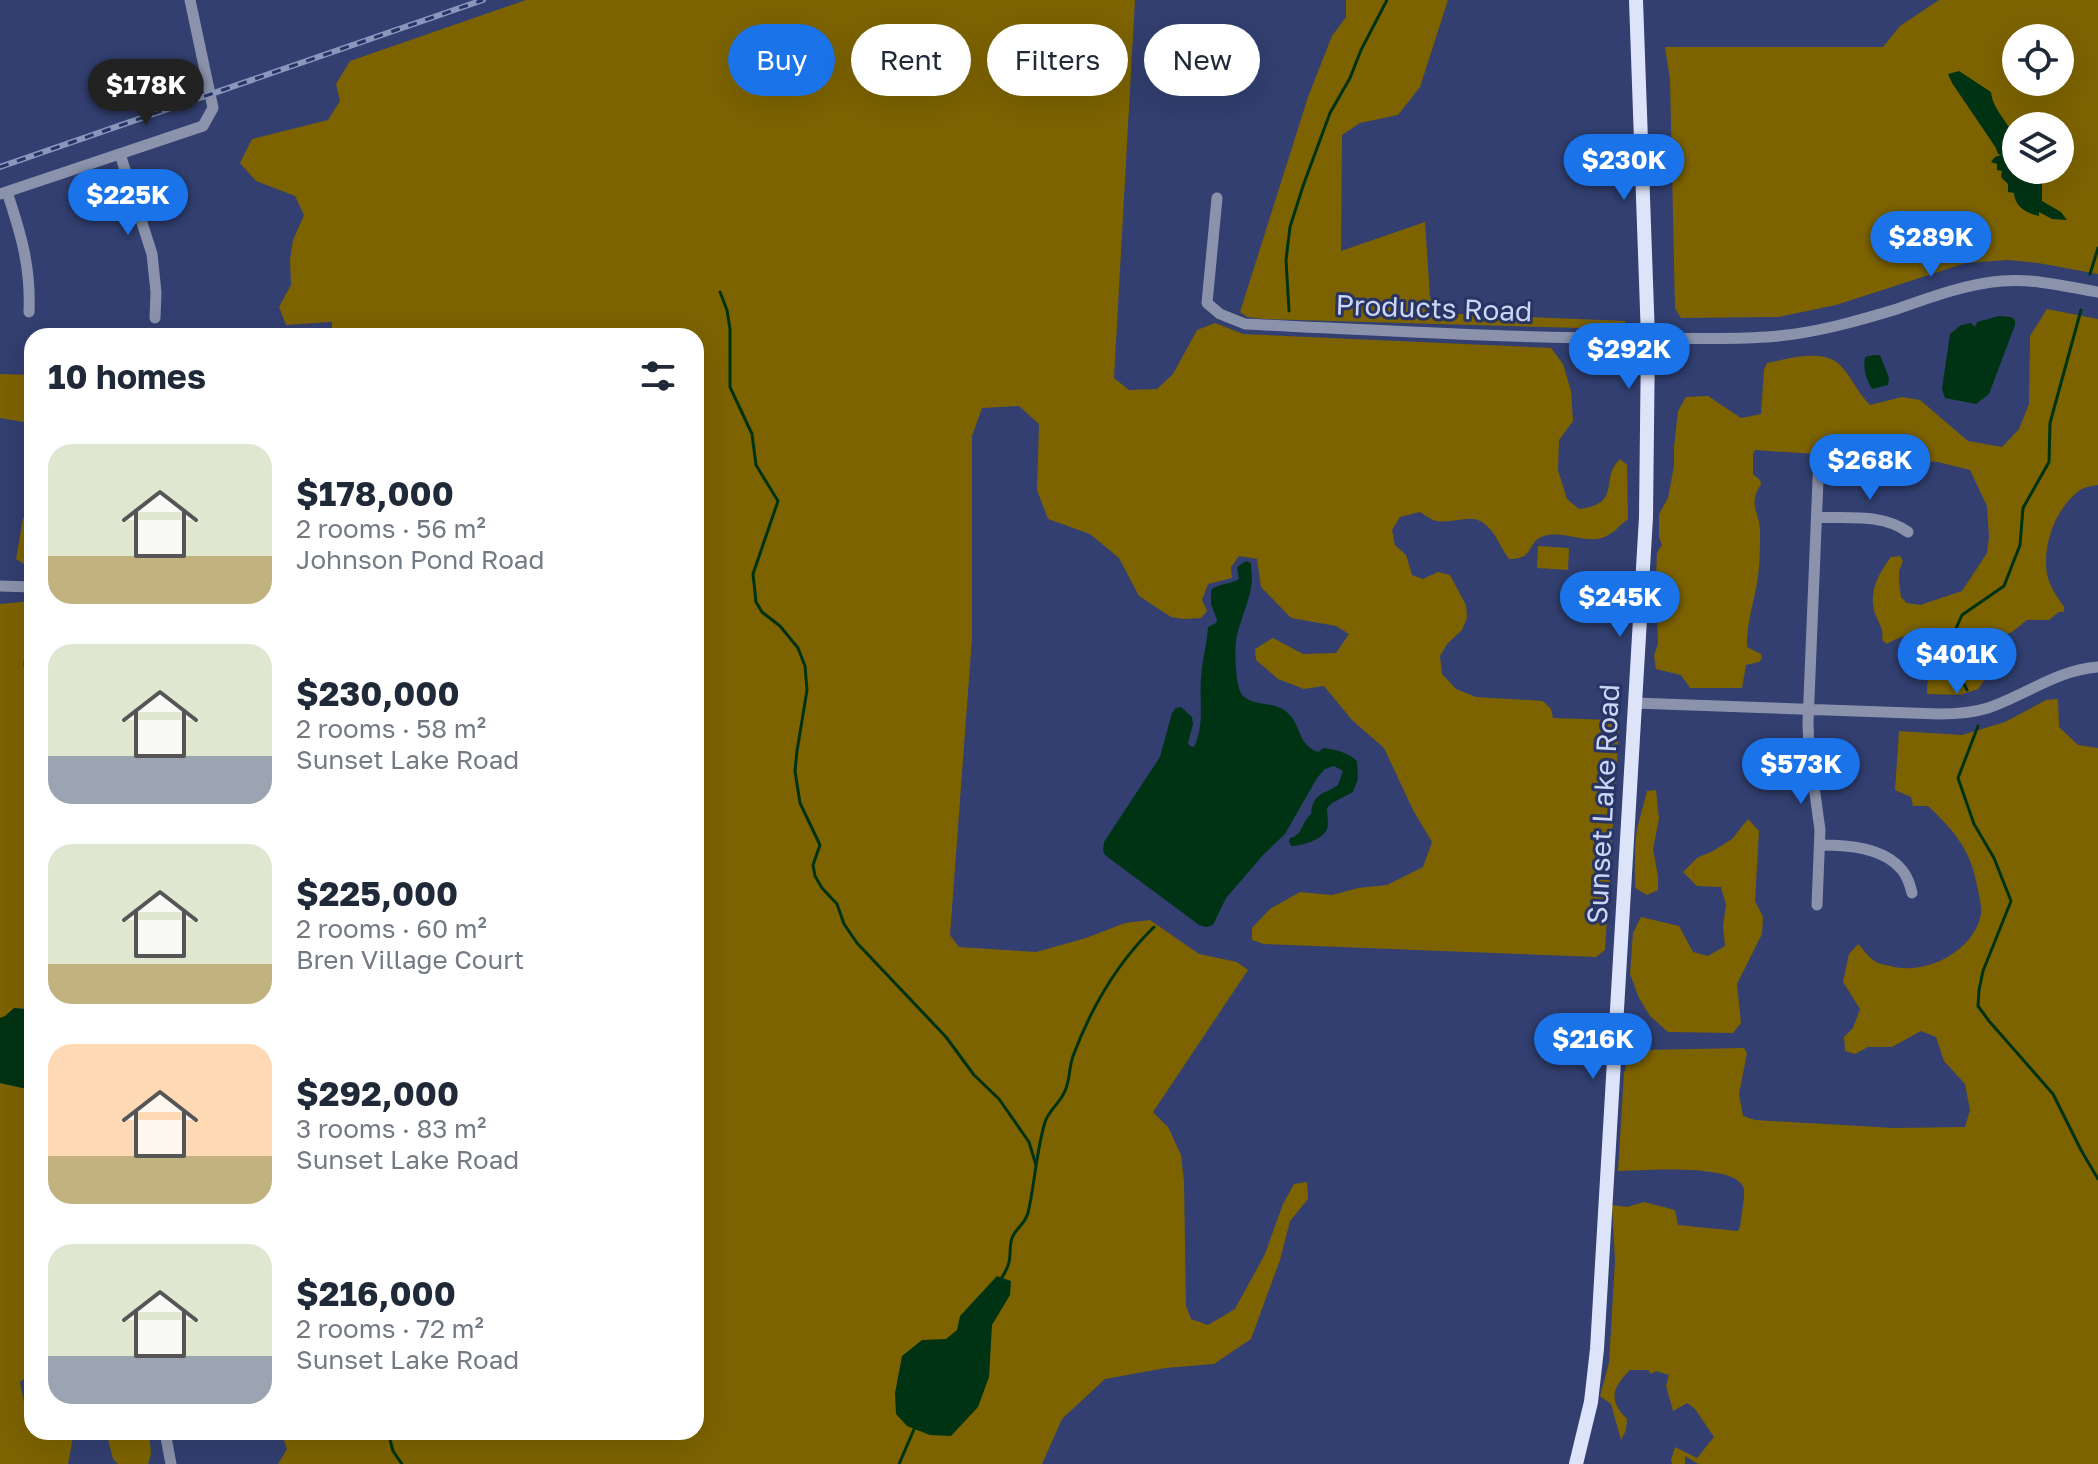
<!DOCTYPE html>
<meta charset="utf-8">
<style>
body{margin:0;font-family:"Golos Text",sans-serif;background:#f2f2f3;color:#1f2937;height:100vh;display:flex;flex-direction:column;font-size:30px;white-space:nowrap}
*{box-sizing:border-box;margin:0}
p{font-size:26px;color:#747a83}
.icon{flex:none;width:44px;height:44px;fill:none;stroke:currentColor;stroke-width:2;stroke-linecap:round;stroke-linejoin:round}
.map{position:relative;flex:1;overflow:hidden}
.details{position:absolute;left:24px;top:328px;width:680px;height:1112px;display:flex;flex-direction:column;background:#fff;border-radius:24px;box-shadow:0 8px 32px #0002}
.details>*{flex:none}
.top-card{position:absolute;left:728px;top:24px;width:760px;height:72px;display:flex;gap:16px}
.fabs{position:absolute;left:2002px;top:24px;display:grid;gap:16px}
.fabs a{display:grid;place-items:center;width:72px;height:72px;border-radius:50%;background:#fff;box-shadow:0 8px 32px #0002;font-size:40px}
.price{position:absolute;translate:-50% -68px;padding:0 18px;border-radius:28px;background:#1a73e8;color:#fff;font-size:26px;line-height:52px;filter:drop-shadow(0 2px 4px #0008)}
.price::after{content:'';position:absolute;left:50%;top:48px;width:24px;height:18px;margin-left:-12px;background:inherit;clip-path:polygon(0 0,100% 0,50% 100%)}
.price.selected{background:#222;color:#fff}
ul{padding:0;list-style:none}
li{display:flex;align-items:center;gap:24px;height:200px;padding:0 24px}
li span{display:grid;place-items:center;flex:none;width:224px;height:160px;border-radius:24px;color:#555}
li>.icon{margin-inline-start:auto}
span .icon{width:96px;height:96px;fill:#fffc;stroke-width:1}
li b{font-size:34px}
h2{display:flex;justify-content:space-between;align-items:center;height:96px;padding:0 24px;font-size:34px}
.chip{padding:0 28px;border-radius:36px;background:#fff;box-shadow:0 8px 32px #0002;font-size:28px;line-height:72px}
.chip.selected{background:#1a73e8;color:#fff}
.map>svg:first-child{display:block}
.green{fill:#7d6300;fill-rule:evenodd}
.water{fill:#003313}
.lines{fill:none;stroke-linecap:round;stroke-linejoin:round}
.stream{stroke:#003313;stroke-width:3}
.minor{stroke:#8b93ac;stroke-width:11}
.major{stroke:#dde4f9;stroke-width:14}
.rail-casing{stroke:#8b96bc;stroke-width:6}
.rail{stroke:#283464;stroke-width:3;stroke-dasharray:9;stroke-linecap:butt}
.labels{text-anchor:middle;stroke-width:6;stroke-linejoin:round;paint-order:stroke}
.street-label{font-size:28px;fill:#ccd6f4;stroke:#283464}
</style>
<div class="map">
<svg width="2098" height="1464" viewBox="0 0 2098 1464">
<rect width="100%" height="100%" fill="#323f70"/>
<path class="green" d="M526,0H1135L1114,378L1129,390L1157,389L1173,374L1197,330L1215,323L1243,334L1551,348L1563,364L1571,391L1573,421L1559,440L1558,470L1567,499L1579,509C1623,504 1599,479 1620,459L1627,465L1628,519C1620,525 1612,535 1602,538C1583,543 1563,530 1544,536C1525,543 1536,559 1509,559C1500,547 1495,530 1482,522C1469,514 1452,524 1437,521C1431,520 1425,515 1420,512L1400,517L1392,530L1395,545L1406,555L1412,575L1423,579L1438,572L1450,575L1466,605L1467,618L1462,630L1447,644L1440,656L1442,674L1456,689L1476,697L1543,701L1551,709L1553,718L1612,720L1619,730L1605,950L1596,957L1264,944L1252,940V928L1270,909L1300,892L1332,895L1358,888L1387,885L1423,867L1432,842L1413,810L1384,748L1352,720L1324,686L1304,689L1278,679L1256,660L1255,649L1273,638L1303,654L1336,653L1349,634L1336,626L1291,618L1261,587L1257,559L1239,556L1231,567L1232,578L1208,584L1202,600L1207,611L1201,618L1184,619L1171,617L1139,596L1119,558L1090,534L1048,519L1037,490L1039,424L1019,406L982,408L972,436V638L950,935L959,947L1036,952L1086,938L1125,923L1150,920L1199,954L1237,962L1248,970L1153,1112L1168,1127L1181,1155L1184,1182L1186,1306L1191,1319L1208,1325L1235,1309L1265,1254L1283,1204L1294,1184L1307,1182L1308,1199L1290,1221L1280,1260L1251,1339L1214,1364L1166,1368L1105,1379L1062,1419L1042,1464H278L287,1449L281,1432H696V336H332V322L286,325L279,307L291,285L290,260L293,240L304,215L295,196L256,181L240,163L252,139L328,120L340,101L336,84L350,61Z
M1346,0H1448L1420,87L1398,115L1360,123L1342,135L1341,251L1425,222L1430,297L1435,313L1626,321L1623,326L1615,329L1264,319L1247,317L1240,312L1308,97L1332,36L1346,17Z
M1939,0H2098V274L2038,263L2007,260L1966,263L1836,305L1778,317L1681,318L1675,308L1670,79L1665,47H1883L1900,26ZM2016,38H2060V82H2016ZM2016,126H2060V170H2016Z
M2047,309L2098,319V485C2092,486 2085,487 2080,490C2056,507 2042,545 2047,574C2049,586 2058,598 2064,607V612H2059L2049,620H2027L2012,632L1993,639L1984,647L1983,661L1986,678L1978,689L1960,695L1927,694C1927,672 1934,660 1930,639C1915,630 1901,636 1887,644L1882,640C1884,629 1880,626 1876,616C1867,595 1878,574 1891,557L1900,556L1903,561L1899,571V582L1901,597L1907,603L1920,605L1962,591L1987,553L1989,537L1987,506L1970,470L1938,462L1755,450L1753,455V474L1760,480L1761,484C1747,507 1760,510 1760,532C1760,549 1760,566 1757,583C1753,607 1747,621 1747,647L1761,654L1762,658L1759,662L1746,665L1742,688H1690L1681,675L1656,669L1654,656L1658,643L1657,616L1662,607L1661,586L1656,577L1657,553L1662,545L1659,537V514L1668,498L1674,466V447L1678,411L1686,397L1708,396L1741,418L1761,414L1764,370L1767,363C1788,359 1822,348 1840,365C1851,376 1857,392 1870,405L1902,397L1920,400L1968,441L2002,447L2019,429L2029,404L2030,336Z
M0,374L32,375V425L30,423L0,418Z
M32,514V569L16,559L23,518Z
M1538,546L1569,548L1568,570L1537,568Z
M32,601V647L25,649L23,666L32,676V1005L25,1009L14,1008L5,1017L0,1018V604Z
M2058,699L2059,727L2078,745L2098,748V1464H1698L1685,1456V1464H1672L1671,1460L1675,1447L1697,1458L1714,1437L1695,1409L1687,1403L1673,1411L1666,1386L1669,1375L1656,1371L1651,1374L1648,1370H1630C1612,1388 1608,1400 1627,1419L1626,1430L1621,1440L1611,1404L1600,1396L1609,1363L1615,1261L1612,1205L1627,1207L1644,1202L1675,1210L1678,1225L1738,1231L1740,1227C1741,1217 1745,1198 1744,1189C1738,1162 1640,1171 1618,1171L1624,1073L1627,1063L1645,1050L1744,1048L1747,1053L1739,1094L1743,1116L1755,1120L1894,1128L1965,1127L1970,1110L1965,1084L1944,1061L1936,1037L1921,1031L1892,1047H1868L1855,1054L1845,1051L1844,1037L1853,1028L1860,1009L1843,982L1849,954L1858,944C1864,950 1869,958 1876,962C1881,965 1888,965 1894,967C1928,974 1974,951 1981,914C1982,908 1980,901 1979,895C1972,853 1959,835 1928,806H1913L1911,797L1895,790L1899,731L1962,735L2005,722L2046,700Z
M1656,790L1659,819L1653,849L1658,876V890L1647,895L1635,888C1635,869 1634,848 1637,829C1640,816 1644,804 1647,791Z
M1748,819L1759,831L1755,901L1763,917L1762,934L1737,984L1741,1023L1733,1033L1668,1032L1650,1016L1639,998L1630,974L1633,933L1641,917L1679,926L1693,952L1708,956L1725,946L1723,926L1726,905L1721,887L1697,886L1683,872L1697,858L1713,851L1732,839Z
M0,1083L32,1090V1374L20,1382L25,1408L32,1414V1432H74L68,1464H0Z
M106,1432H149L151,1454L148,1464H118L113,1459Z"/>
<path class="water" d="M1959,71L1991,92C1993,112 2012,124 2016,144C2017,152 2016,162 2016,170H2039L2042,175V201L2061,212L2067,220L2052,219L2039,212V216C2026,213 2015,207 2014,193L2008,192V184L2001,177L2002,171L1997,170V164L1991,162L1995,157L2001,155L1998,154L1996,148L1952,83L1948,74Z
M1999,316L2011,317L2015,320V325L1989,394L1976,404L1945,398L1942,389L1950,334L1961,325L1971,323L1975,327L1977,322Z
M1874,355H1880L1889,378L1888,385L1872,389C1866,379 1863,369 1865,357Z
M1246,561L1251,563C1251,571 1253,579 1251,588C1248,604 1241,619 1237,635C1234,647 1235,689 1243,696C1254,706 1273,702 1284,710C1303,723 1295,743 1318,752L1324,748C1336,750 1348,752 1357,761L1358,779L1353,792L1332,803L1327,808C1327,814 1329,824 1327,829C1323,840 1301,846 1291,846L1289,841L1290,838C1302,836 1302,822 1311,814C1313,792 1324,795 1338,785L1343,771L1334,766L1325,769L1317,778L1285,834L1264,854L1226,898L1213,925L1206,927L1199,925L1105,855L1103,851L1104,842L1160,757L1172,713L1176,708L1181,707L1192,717L1193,724L1188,743L1190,746L1194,747C1205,724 1199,702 1201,678C1202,660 1207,644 1208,627L1216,623L1217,620L1211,604V590C1218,583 1230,585 1239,579L1237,567Z
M32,1005V1090L0,1083V1018L5,1016L14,1008L25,1009Z
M997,1276L1011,1281L1010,1295L992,1325L989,1377L978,1407L951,1436L930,1435L907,1426L896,1414L895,1393L902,1356L922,1340L946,1339L957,1330L960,1316Z"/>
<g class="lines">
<path class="stream" d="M2090,274L2098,248
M720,292L727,310L730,329V387L752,434L756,465L778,501L753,574L756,602L762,612L780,626L798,648L805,666L807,690L797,751L795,771L800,803L820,845L813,865L815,876L822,888L837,904L844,924L857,943L946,1037L974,1075L999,1099L1029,1142L1036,1165
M1289,311L1286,260L1290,227L1303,186L1330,113L1350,78L1361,50L1387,0
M1967,690L1959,674L1952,649L1954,633L1962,615L2004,586L2020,545L2023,508L2049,462L2050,423L2081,310
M1978,726L1958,778L1974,824L1994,858L2011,901L1983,971L1979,990L1978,1006L1989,1021L2053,1094L2081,1150L2098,1179
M1001,1279C1004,1274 1008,1268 1009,1262C1011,1255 1009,1246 1012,1238C1016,1228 1025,1224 1028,1213C1035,1183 1036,1152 1045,1122C1049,1110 1060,1103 1065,1091C1070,1080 1069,1067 1073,1056C1091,1008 1117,963 1154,927
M388,1432L393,1451L402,1464
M397,1432L405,1436L406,1432
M899,1464L915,1427"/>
<path class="minor" d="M120,154L152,254L156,292L155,318
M7,192C21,234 31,267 29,312
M0,194L203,126L213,108L190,0
M1217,198L1207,303L1220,314L1245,324C1373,330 1500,338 1627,338C1674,338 1720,340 1767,337C1812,334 1854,322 1897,309C1931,297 1966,284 2002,281C2034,278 2067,287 2098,292
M1817,517C1847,519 1882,513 1908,532
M0,586L32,587
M1635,703L1939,714C1956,714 1972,713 1988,708C2026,695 2057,670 2098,667
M1820,845C1847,845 1883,847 1902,870C1908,877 1910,885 1912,893
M1817,905L1820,830L1809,750L1808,723L1819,456
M165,1432L171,1464"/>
<path class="major" d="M1576,1464L1591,1402L1597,1349L1646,517L1648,338L1636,0"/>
<defs>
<path id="rail" d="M0,167L483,0"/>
</defs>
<use href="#rail" class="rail-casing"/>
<use href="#rail" class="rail"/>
</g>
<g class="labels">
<g class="street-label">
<text transform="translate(1434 308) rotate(2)" y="10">Products Road</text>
<text transform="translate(1603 804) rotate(-87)" y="10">Sunset Lake Road</text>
</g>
</g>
</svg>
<div class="fabs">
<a><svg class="icon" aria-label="locate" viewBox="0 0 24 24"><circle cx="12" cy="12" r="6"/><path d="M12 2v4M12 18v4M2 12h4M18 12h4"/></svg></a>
<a><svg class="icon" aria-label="layers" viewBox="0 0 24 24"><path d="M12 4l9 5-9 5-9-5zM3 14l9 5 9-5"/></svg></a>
</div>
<b class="price selected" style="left:146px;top:127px">$178K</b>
<b class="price" style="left:1624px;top:202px">$230K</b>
<b class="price" style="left:128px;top:237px">$225K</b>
<b class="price" style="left:1931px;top:279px">$289K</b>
<b class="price" style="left:1629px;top:391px">$292K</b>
<b class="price" style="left:1870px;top:502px">$268K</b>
<b class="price" style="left:1620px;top:639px">$245K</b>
<b class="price" style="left:1957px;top:696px">$401K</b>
<b class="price" style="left:1801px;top:806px">$573K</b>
<b class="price" style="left:1593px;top:1081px">$216K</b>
<div class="top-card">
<a class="chip selected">Buy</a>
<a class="chip">Rent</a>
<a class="chip">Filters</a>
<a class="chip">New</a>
</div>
<section class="details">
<h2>10 homes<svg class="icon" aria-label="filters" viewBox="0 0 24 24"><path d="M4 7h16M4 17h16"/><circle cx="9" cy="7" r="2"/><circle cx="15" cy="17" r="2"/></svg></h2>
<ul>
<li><span style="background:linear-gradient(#dfe7d0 70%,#c2b280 0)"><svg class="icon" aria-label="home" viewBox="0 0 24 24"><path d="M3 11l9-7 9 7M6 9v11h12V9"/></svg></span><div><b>$178,000</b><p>2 rooms · 56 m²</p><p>Johnson Pond Road</p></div></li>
<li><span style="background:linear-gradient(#dfe7d0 70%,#9aa5b1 0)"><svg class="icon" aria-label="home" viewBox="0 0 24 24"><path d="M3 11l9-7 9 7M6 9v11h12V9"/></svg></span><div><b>$230,000</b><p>2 rooms · 58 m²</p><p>Sunset Lake Road</p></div></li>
<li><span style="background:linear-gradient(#dfe7d0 75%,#c2b280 0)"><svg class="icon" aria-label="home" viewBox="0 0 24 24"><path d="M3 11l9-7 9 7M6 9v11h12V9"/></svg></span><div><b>$225,000</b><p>2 rooms · 60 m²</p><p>Bren Village Court</p></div></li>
<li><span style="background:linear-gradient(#ffd9b3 70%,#c2b280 0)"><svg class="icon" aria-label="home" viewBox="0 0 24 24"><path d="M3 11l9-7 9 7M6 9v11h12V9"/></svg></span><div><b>$292,000</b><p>3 rooms · 83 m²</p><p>Sunset Lake Road</p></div></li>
<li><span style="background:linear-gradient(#dfe7d0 70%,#9aa5b1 0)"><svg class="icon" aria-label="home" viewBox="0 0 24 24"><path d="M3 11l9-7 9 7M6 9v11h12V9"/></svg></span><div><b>$216,000</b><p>2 rooms · 72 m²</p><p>Sunset Lake Road</p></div></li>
</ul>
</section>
</div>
